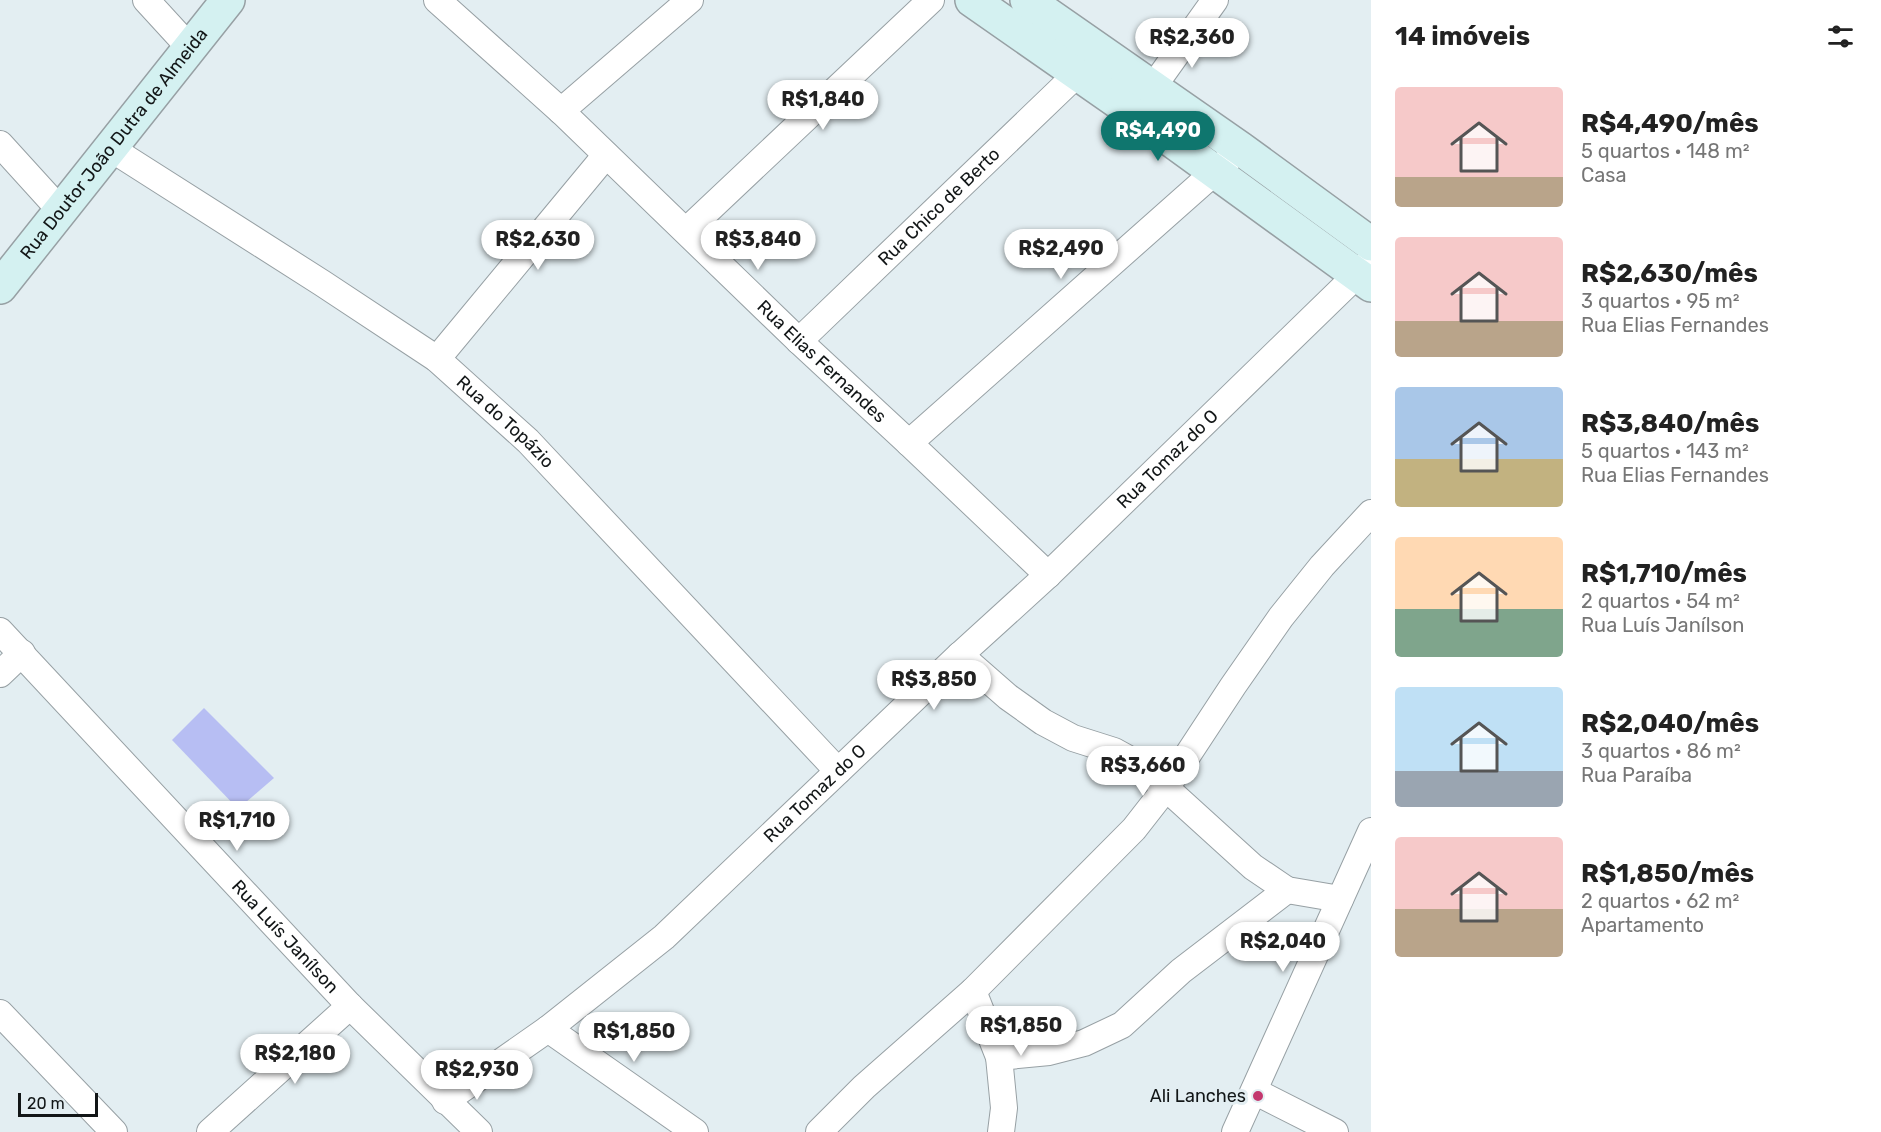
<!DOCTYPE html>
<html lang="pt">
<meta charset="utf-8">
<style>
body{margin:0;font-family:Rubik,sans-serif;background:#f2f2f2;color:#222;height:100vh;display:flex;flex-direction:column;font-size:22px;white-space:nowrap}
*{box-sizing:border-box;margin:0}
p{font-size:20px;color:#767676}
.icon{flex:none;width:33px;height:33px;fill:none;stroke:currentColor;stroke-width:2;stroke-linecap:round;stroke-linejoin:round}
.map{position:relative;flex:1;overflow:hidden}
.sheet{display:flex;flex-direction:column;background:#fff;width:510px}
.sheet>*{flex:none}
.scale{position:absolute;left:18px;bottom:15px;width:80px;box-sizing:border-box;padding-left:6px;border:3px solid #121617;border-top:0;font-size:16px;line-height:21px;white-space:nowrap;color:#121617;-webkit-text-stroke:4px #e3eef2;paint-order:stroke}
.price{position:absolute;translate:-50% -51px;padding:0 14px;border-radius:21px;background:#fff;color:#222;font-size:20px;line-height:39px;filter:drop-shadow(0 2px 3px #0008)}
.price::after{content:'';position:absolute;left:50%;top:36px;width:18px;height:14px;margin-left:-9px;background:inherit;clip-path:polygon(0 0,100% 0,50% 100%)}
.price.active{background:#0f766e;color:#fff}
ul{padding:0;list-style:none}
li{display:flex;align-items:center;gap:18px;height:150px;padding:0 24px}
li span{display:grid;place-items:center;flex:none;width:168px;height:120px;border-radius:6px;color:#555}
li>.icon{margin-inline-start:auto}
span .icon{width:72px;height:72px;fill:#fffc;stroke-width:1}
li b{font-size:26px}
h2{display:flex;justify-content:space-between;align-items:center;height:72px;padding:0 24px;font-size:26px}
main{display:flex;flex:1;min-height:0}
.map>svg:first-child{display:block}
.water{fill:#b7bef3}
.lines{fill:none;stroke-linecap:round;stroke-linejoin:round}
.street-casing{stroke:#97a0a4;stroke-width:28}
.secondary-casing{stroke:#97a0a4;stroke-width:36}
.street{stroke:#fff;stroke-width:26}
.secondary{stroke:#d4f1f1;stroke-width:33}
.poi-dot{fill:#c3386e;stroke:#e3eef2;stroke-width:2}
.labels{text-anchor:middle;stroke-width:6;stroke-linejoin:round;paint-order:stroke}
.street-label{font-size:18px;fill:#121617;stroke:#e3eef2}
.poi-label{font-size:18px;fill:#121617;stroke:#e3eef2;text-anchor:end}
</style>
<main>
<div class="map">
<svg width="1371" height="1132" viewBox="0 0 1371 1132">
<rect width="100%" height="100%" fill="#e3eef2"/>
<path class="water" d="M204,708L274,778L238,809L172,740Z"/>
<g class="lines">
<defs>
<g id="street">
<path d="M146,0L190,48"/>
<path id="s1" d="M437,0L561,111L799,341L909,443L1048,575"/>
<path d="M1143,101L1215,0"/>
<path d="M561,111L690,0"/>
<path d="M0,144L60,210"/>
<path id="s2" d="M110,148L322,283L437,359L528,441L838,771"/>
<path d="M686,231L931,0"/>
<path id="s3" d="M799,341L1077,74"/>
<path d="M437,359L606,155"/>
<path d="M909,443L1227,161"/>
<path id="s4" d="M0,631L350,1006L479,1132"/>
<path d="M960,655L1008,697L1043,722L1073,738L1114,751L1134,762L1166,788L1253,867L1287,890L1340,899"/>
<path d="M0,674L22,653"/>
<path d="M973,991L999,1057L1004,1108L1001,1132"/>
<path d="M0,1013L114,1132"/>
<path d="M548,1029L695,1132"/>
<path d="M999,1057L1049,1052L1084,1043L1122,1025L1181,971L1287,890"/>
<path d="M1254,1091L1335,1132"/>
<path id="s5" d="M445,1101L548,1029L664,937L960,655L1048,575L1371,261"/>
<path d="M210,1132L350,1006"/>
<path d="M819,1132L864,1087L973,991L1134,829L1166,788L1233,686L1281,617L1322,566L1371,513"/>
<path d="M1235,1132L1371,831"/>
</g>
<g id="secondary">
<path d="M972,0L1134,113L1371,285"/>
<path d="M1027,0L1241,149L1371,244"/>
<path id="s6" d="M0,287L228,0"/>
</g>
</defs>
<use href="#street" class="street-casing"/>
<use href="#secondary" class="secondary-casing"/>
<use href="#street" class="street"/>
<use href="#secondary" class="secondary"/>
</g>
<circle class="poi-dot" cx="1258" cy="1096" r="6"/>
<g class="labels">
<g class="street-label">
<text dy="6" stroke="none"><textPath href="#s6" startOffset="183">Rua Doutor João Dutra de Almeida</textPath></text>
<text dy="6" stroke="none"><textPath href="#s3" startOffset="194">Rua Chico de Berto</textPath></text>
<text dy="6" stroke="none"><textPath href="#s1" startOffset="528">Rua Elias Fernandes</textPath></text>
<text dy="6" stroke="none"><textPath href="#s2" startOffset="482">Rua do Topázio</textPath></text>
<text dy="6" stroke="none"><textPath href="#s5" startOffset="968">Rua Tomaz do O</textPath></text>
<text dy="6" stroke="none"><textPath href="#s5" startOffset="482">Rua Tomaz do O</textPath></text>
<text dy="6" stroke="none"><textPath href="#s4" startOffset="418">Rua Luís Janílson</textPath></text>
</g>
<g class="poi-label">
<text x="1246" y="1102">Ali Lanches</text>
</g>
</g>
</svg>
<div class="scale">20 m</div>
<b class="price" style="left:1192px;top:69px">R$2,360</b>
<b class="price" style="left:823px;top:131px">R$1,840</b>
<b class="price active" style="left:1158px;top:162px">R$4,490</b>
<b class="price" style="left:538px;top:271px">R$2,630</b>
<b class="price" style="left:758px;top:271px">R$3,840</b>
<b class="price" style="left:1061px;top:280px">R$2,490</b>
<b class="price" style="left:934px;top:711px">R$3,850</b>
<b class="price" style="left:1143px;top:797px">R$3,660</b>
<b class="price" style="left:237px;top:852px">R$1,710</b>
<b class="price" style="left:1283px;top:973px">R$2,040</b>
<b class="price" style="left:1021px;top:1057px">R$1,850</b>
<b class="price" style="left:634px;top:1063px">R$1,850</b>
<b class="price" style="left:295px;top:1085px">R$2,180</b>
<b class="price" style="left:477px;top:1101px">R$2,930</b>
</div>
<section class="sheet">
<h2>14 imóveis<svg class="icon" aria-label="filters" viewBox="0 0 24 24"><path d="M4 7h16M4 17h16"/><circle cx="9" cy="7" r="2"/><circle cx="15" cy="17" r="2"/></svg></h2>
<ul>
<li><span style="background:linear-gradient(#f6c9c9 75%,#b9a48a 0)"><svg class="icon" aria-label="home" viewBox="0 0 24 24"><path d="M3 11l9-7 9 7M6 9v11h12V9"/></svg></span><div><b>R$4,490/mês</b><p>5 quartos · 148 m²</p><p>Casa</p></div></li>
<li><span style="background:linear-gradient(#f6c9c9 70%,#b9a48a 0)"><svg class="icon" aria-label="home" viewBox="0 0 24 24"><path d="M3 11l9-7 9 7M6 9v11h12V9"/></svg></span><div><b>R$2,630/mês</b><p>3 quartos · 95 m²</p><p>Rua Elias Fernandes</p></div></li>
<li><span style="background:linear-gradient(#a9c7e8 60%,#c2b280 0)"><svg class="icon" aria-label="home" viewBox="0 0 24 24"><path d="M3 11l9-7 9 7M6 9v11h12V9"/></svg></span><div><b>R$3,840/mês</b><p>5 quartos · 143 m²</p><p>Rua Elias Fernandes</p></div></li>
<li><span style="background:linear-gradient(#ffd9b3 60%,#7fa58c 0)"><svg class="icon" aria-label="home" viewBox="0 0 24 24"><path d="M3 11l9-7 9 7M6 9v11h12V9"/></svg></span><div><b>R$1,710/mês</b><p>2 quartos · 54 m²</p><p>Rua Luís Janílson</p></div></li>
<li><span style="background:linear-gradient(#bfe0f5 70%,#9aa5b1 0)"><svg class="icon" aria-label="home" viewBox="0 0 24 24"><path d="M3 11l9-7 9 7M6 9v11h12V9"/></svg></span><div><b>R$2,040/mês</b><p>3 quartos · 86 m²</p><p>Rua Paraíba</p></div></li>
<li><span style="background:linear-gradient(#f6c9c9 60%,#b9a48a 0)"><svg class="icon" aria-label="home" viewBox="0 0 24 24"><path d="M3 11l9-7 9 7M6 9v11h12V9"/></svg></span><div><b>R$1,850/mês</b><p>2 quartos · 62 m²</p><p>Apartamento</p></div></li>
</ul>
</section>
</main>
